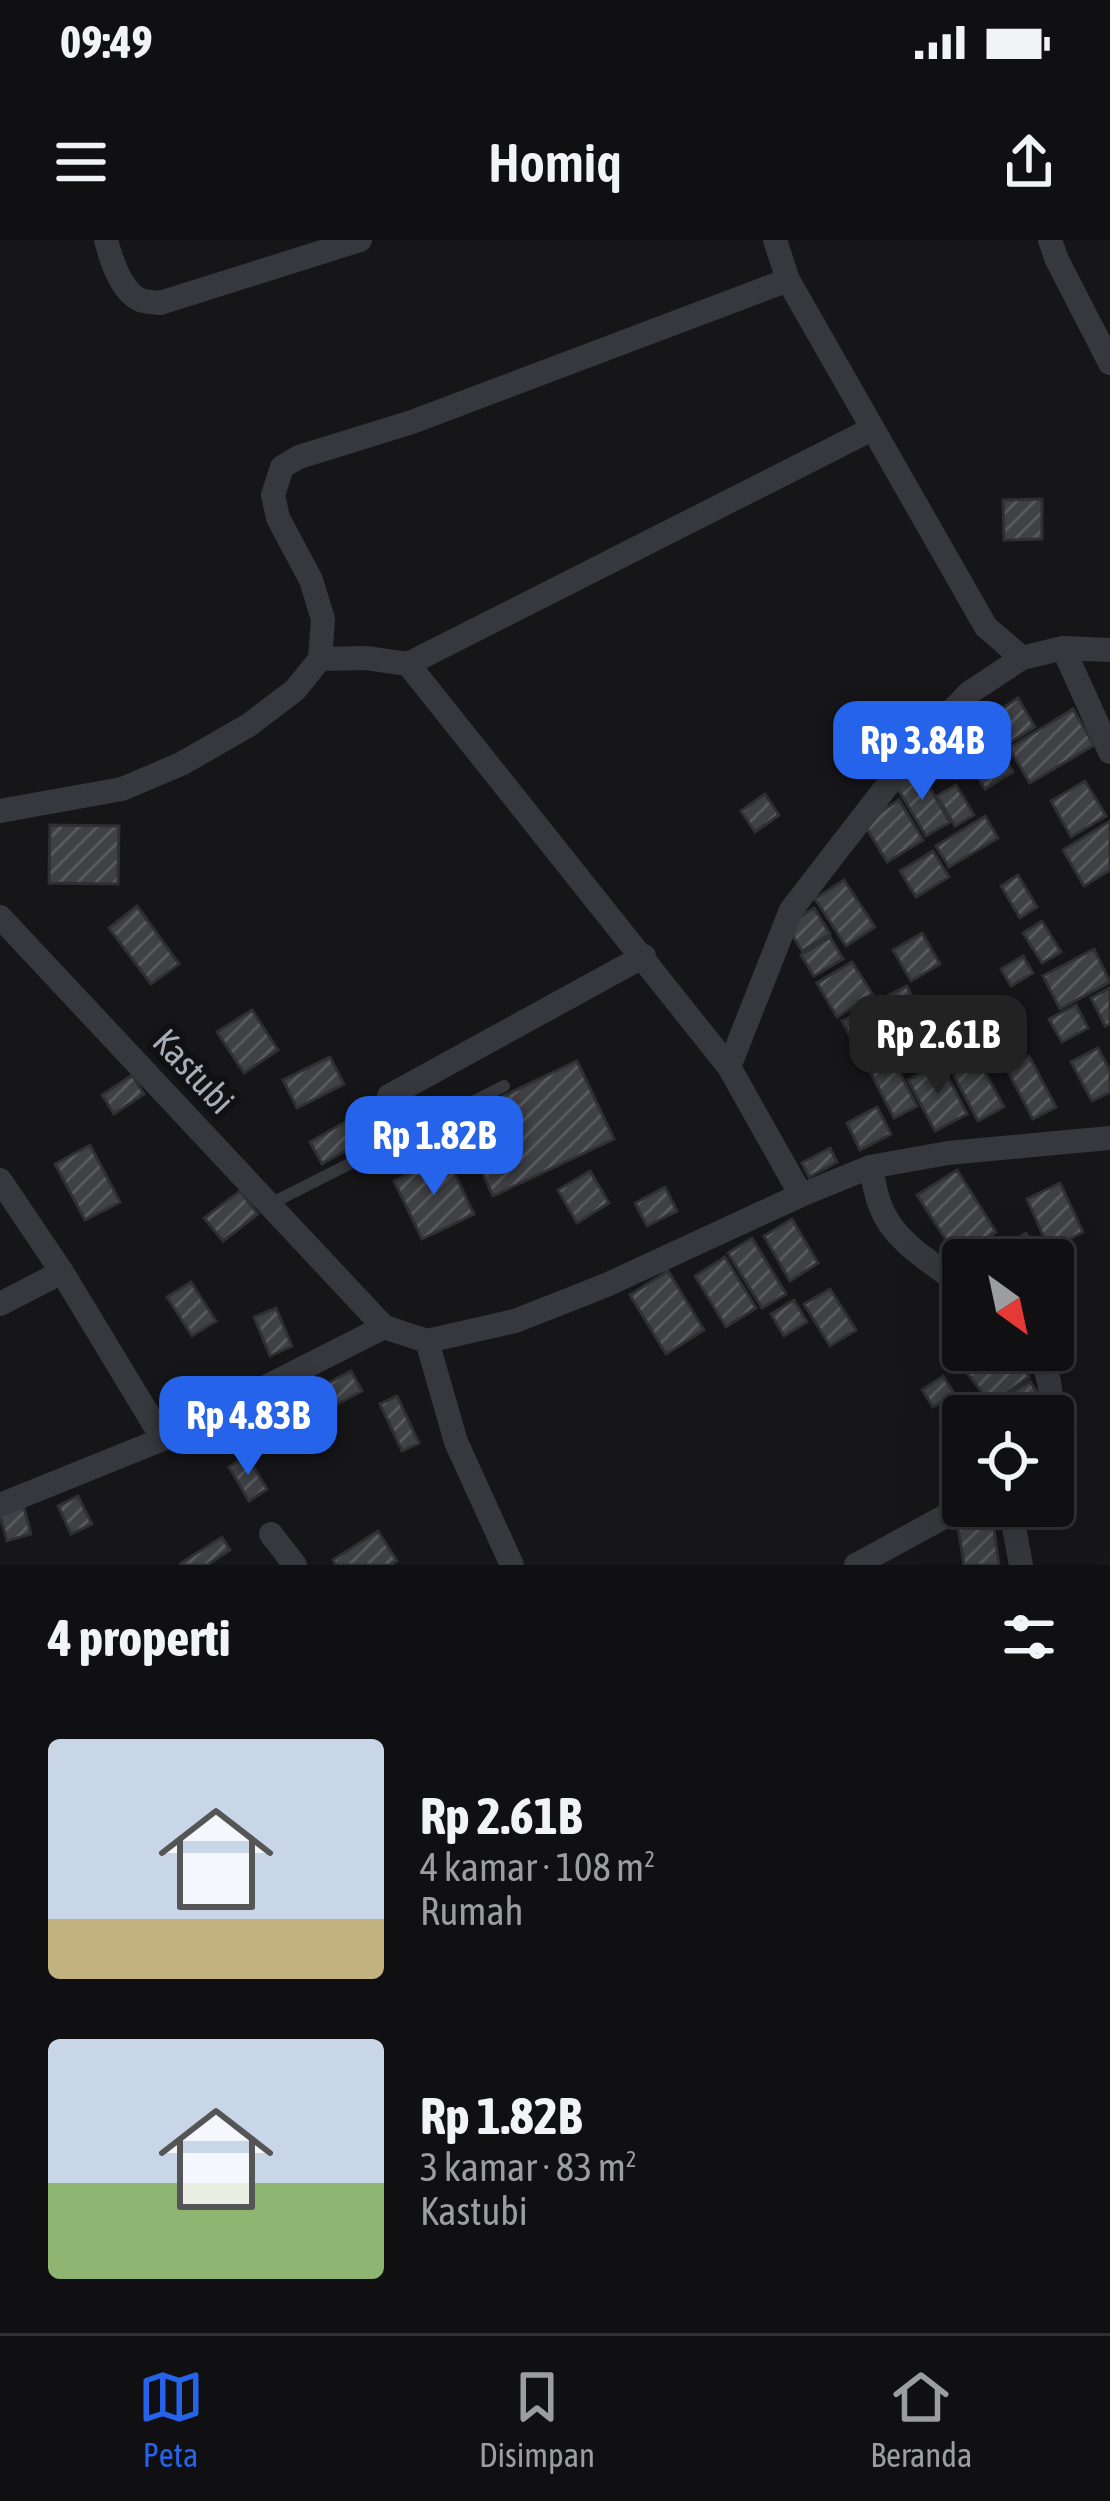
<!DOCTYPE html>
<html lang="id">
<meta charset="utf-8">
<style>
body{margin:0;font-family:"Asap Condensed",sans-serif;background:#19191b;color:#f1f3f6;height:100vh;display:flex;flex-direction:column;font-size:45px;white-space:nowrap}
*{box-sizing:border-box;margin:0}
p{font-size:39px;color:#9c9d9f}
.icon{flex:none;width:66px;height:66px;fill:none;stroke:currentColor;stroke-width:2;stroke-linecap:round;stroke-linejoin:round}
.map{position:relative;height:1325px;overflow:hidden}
.drawer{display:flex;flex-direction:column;background:#101012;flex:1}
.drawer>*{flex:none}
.needle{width:78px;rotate:147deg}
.controls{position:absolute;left:942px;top:999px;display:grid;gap:24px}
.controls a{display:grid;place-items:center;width:132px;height:132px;border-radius:12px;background:#101012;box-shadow:0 12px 48px #0002,0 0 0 3px #303032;font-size:60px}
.price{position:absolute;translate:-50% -102px;padding:0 27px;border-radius:24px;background:#2563eb;color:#fff;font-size:39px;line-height:78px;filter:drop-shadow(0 3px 6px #0008)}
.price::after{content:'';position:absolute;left:50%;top:72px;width:36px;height:27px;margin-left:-18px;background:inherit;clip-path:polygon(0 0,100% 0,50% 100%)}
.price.active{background:#222;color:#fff}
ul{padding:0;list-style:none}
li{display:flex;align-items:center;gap:36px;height:300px;padding:0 48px}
li span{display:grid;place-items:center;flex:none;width:336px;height:240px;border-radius:12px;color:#555}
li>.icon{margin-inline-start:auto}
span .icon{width:144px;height:144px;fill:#fffc;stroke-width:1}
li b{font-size:51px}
h2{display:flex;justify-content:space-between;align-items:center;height:144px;padding:0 48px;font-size:51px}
.status{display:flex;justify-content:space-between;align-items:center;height:84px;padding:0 60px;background:#101012;direction:ltr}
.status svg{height:33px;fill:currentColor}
header{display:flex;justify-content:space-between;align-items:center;height:156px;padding:0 48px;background:#101012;font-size:54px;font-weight:600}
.tab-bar{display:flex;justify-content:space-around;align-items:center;height:168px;border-top:3px solid #303032;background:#101012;font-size:33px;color:#9c9d9f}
.tab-bar a{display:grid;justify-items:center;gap:6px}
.tab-bar .active{color:#2563eb}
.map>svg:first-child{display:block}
.building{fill:url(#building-hatch);stroke:#303034;stroke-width:3}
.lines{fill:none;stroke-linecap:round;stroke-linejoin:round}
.lane{stroke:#37383d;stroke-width:12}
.street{stroke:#37383d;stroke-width:24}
.labels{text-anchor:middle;stroke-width:12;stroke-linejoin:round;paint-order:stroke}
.street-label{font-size:36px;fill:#a8adb8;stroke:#111113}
</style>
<div class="status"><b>09:49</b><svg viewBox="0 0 49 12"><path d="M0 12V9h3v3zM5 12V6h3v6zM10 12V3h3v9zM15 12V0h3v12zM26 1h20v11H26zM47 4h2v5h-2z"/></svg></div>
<header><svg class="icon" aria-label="menu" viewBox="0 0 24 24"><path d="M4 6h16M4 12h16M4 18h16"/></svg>Homiq<svg class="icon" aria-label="share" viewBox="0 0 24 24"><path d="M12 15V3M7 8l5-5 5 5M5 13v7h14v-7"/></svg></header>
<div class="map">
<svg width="1110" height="1325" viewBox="0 0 1110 1325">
<defs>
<pattern id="building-hatch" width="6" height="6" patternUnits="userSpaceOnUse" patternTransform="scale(3)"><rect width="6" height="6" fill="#404145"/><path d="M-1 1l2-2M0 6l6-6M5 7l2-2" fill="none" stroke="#595a5e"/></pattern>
</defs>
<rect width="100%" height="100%" fill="#161618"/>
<path class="building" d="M1042,259V299L1004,300L1003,260Z
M1018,458L1035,487L1009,503L992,475Z
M1073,469L1094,505L1030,543L1009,508Z
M990,492L1013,532L985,549L961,509Z
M919,530L950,582L926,596L895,544Z
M1085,541L1106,576L1071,597L1051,561Z
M956,545L974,575L955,586L937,556Z
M765,554L779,575L755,592L741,571Z
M899,560L923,600L887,622L863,582Z
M985,576L998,598L949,627L936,606Z
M1110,581V630L1084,646L1063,610Z
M50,585L119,586L118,644L49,643Z
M933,611L949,637L916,657L900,631Z
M1018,635L1037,667L1020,678L1001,646Z
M844,640L875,687L846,706L815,659Z
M137,666L179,724L151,744L109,688Z
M814,668L830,694L802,711L786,685Z
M1042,681L1061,712L1042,723L1023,693Z
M922,693L940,724L911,741L893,710Z
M830,697L843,719L814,736L801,715Z
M1094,709L1110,742L1060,769L1043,736Z
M1023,716L1033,733L1011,746L1001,729Z
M852,722L873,755L837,777L817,743Z
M907,746L940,811L914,824L881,759Z
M1110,748V784L1105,786L1091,758Z
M997,760L1011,783L960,814L946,791Z
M875,764L892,796L859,814L842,781Z
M1076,765L1088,788L1062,802L1049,779Z
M252,770L278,810L244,833L217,792Z
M1098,808L1110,831V852L1092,861L1071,822Z
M888,810L917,866L894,878L865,822Z
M1029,816L1056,867L1033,879L1006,828Z
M330,817L344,844L297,868L283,840Z
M577,821L614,899L493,956L457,878Z
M979,821L1004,867L978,881L953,834Z
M941,823L967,874L935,891L908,840Z
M132,835L144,854L114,874L102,855Z
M394,858L406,878L380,893L368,873Z
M877,867L891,894L860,910L847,883Z
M352,878L364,900L322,924L310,902Z
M90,905L120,962L85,980L55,924Z
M830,908L837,922L809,937L802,923Z
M446,916L474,974L422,999L394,941Z
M957,930L996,992L957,1017L917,955Z
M590,931L609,963L577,983L558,950Z
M1060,943L1083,992L1049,1009L1027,959Z
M665,947L677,971L647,986L635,963Z
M240,951L258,974L223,1001L204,978Z
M792,979L818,1023L790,1041L764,996Z
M1026,993L1043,1020H985L984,1019Z
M752,998L786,1054L762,1068L728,1013Z
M725,1017L756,1068L726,1087L695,1036Z
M668,1031L704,1090L666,1114L630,1055Z
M191,1042L216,1081L192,1096L167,1057Z
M830,1049L856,1090L830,1106L804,1064Z
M794,1060L807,1082L784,1096L771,1074Z
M276,1068L292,1106L270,1116L254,1077Z
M981,1110H991L1003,1127L1016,1118L1029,1137L991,1164L961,1125Z
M351,1131L362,1151L326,1170L315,1150Z
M943,1136L954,1153L933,1167L922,1150Z
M1030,1141L1041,1159L1014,1176H1000L993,1165Z
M397,1156L419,1203L402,1211L380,1164Z
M247,1216L267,1249L249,1261L229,1227Z
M78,1256L92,1284L71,1294L58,1266Z
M23,1264L31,1294L7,1301L0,1276Z
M993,1282L999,1325H964L958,1287Z
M378,1291L397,1321L390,1325H336L333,1320Z
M222,1297L230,1310L207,1325H182L181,1323Z"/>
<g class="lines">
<path class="lane" d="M270,964L504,846"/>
<path class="street" d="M106,0C111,19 120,50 140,60C146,62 153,62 160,63L360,0
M775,0L788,40L986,387L1022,418
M1050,0L1057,20L1110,123
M1063,408L1110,512
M320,419L323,379L311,340L278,278L273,255L282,227L299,217L412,182L788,40
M408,424L872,189
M0,571L122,549L181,524L249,485L295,450L320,419L366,418L408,424L729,827
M0,677L384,1087L427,1101L515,1081L604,1046L801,955L870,927L948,913L1110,898
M389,856L644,716
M870,927C874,939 875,953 880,965C893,1002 933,1023 963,1046
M0,940L62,1032L163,1199
M801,955L729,827L791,670L917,507L969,453L1022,418L1063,408L1110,410
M0,1064L62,1032
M427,1101L456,1202L512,1325
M1036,1110C1048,1129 1055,1154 1047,1176
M0,1265L163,1199L384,1087
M1010,1266L1021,1325
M271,1294L295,1325
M856,1325L964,1266"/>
</g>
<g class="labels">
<g class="street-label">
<text transform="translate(194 831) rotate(47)" y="13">Kastubi</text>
</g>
</g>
</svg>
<div class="controls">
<a><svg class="needle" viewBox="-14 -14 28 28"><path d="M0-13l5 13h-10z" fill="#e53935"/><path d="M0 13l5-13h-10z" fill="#9c9d9f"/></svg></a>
<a><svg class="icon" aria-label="locate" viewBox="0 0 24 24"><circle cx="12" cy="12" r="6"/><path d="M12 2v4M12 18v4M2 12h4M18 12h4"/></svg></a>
</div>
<b class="price" style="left:922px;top:563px">Rp 3.84B</b>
<b class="price active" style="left:938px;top:857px">Rp 2.61B</b>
<b class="price" style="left:434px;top:958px">Rp 1.82B</b>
<b class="price" style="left:248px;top:1238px">Rp 4.83B</b>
</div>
<section class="drawer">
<h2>4 properti<svg class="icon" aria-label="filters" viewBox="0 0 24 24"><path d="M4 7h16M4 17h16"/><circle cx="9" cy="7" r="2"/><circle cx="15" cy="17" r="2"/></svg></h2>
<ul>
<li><span style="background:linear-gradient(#c9d6e8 75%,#c2b280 0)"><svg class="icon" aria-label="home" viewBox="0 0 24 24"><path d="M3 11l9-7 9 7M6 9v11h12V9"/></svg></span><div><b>Rp 2.61B</b><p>4 kamar · 108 m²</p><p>Rumah</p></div></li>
<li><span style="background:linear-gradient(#c9d6e8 60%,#8fb573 0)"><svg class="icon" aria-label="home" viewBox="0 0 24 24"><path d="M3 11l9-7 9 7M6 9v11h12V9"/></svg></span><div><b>Rp 1.82B</b><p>3 kamar · 83 m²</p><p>Kastubi</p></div></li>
</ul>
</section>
<nav class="tab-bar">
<a class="active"><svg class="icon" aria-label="map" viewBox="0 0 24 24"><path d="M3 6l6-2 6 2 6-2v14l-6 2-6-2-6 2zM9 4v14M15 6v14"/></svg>Peta</a>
<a><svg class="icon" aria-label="saved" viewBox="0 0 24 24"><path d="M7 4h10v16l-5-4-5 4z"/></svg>Disimpan</a>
<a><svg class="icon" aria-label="home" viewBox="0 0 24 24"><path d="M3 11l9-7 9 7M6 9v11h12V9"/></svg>Beranda</a>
</nav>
